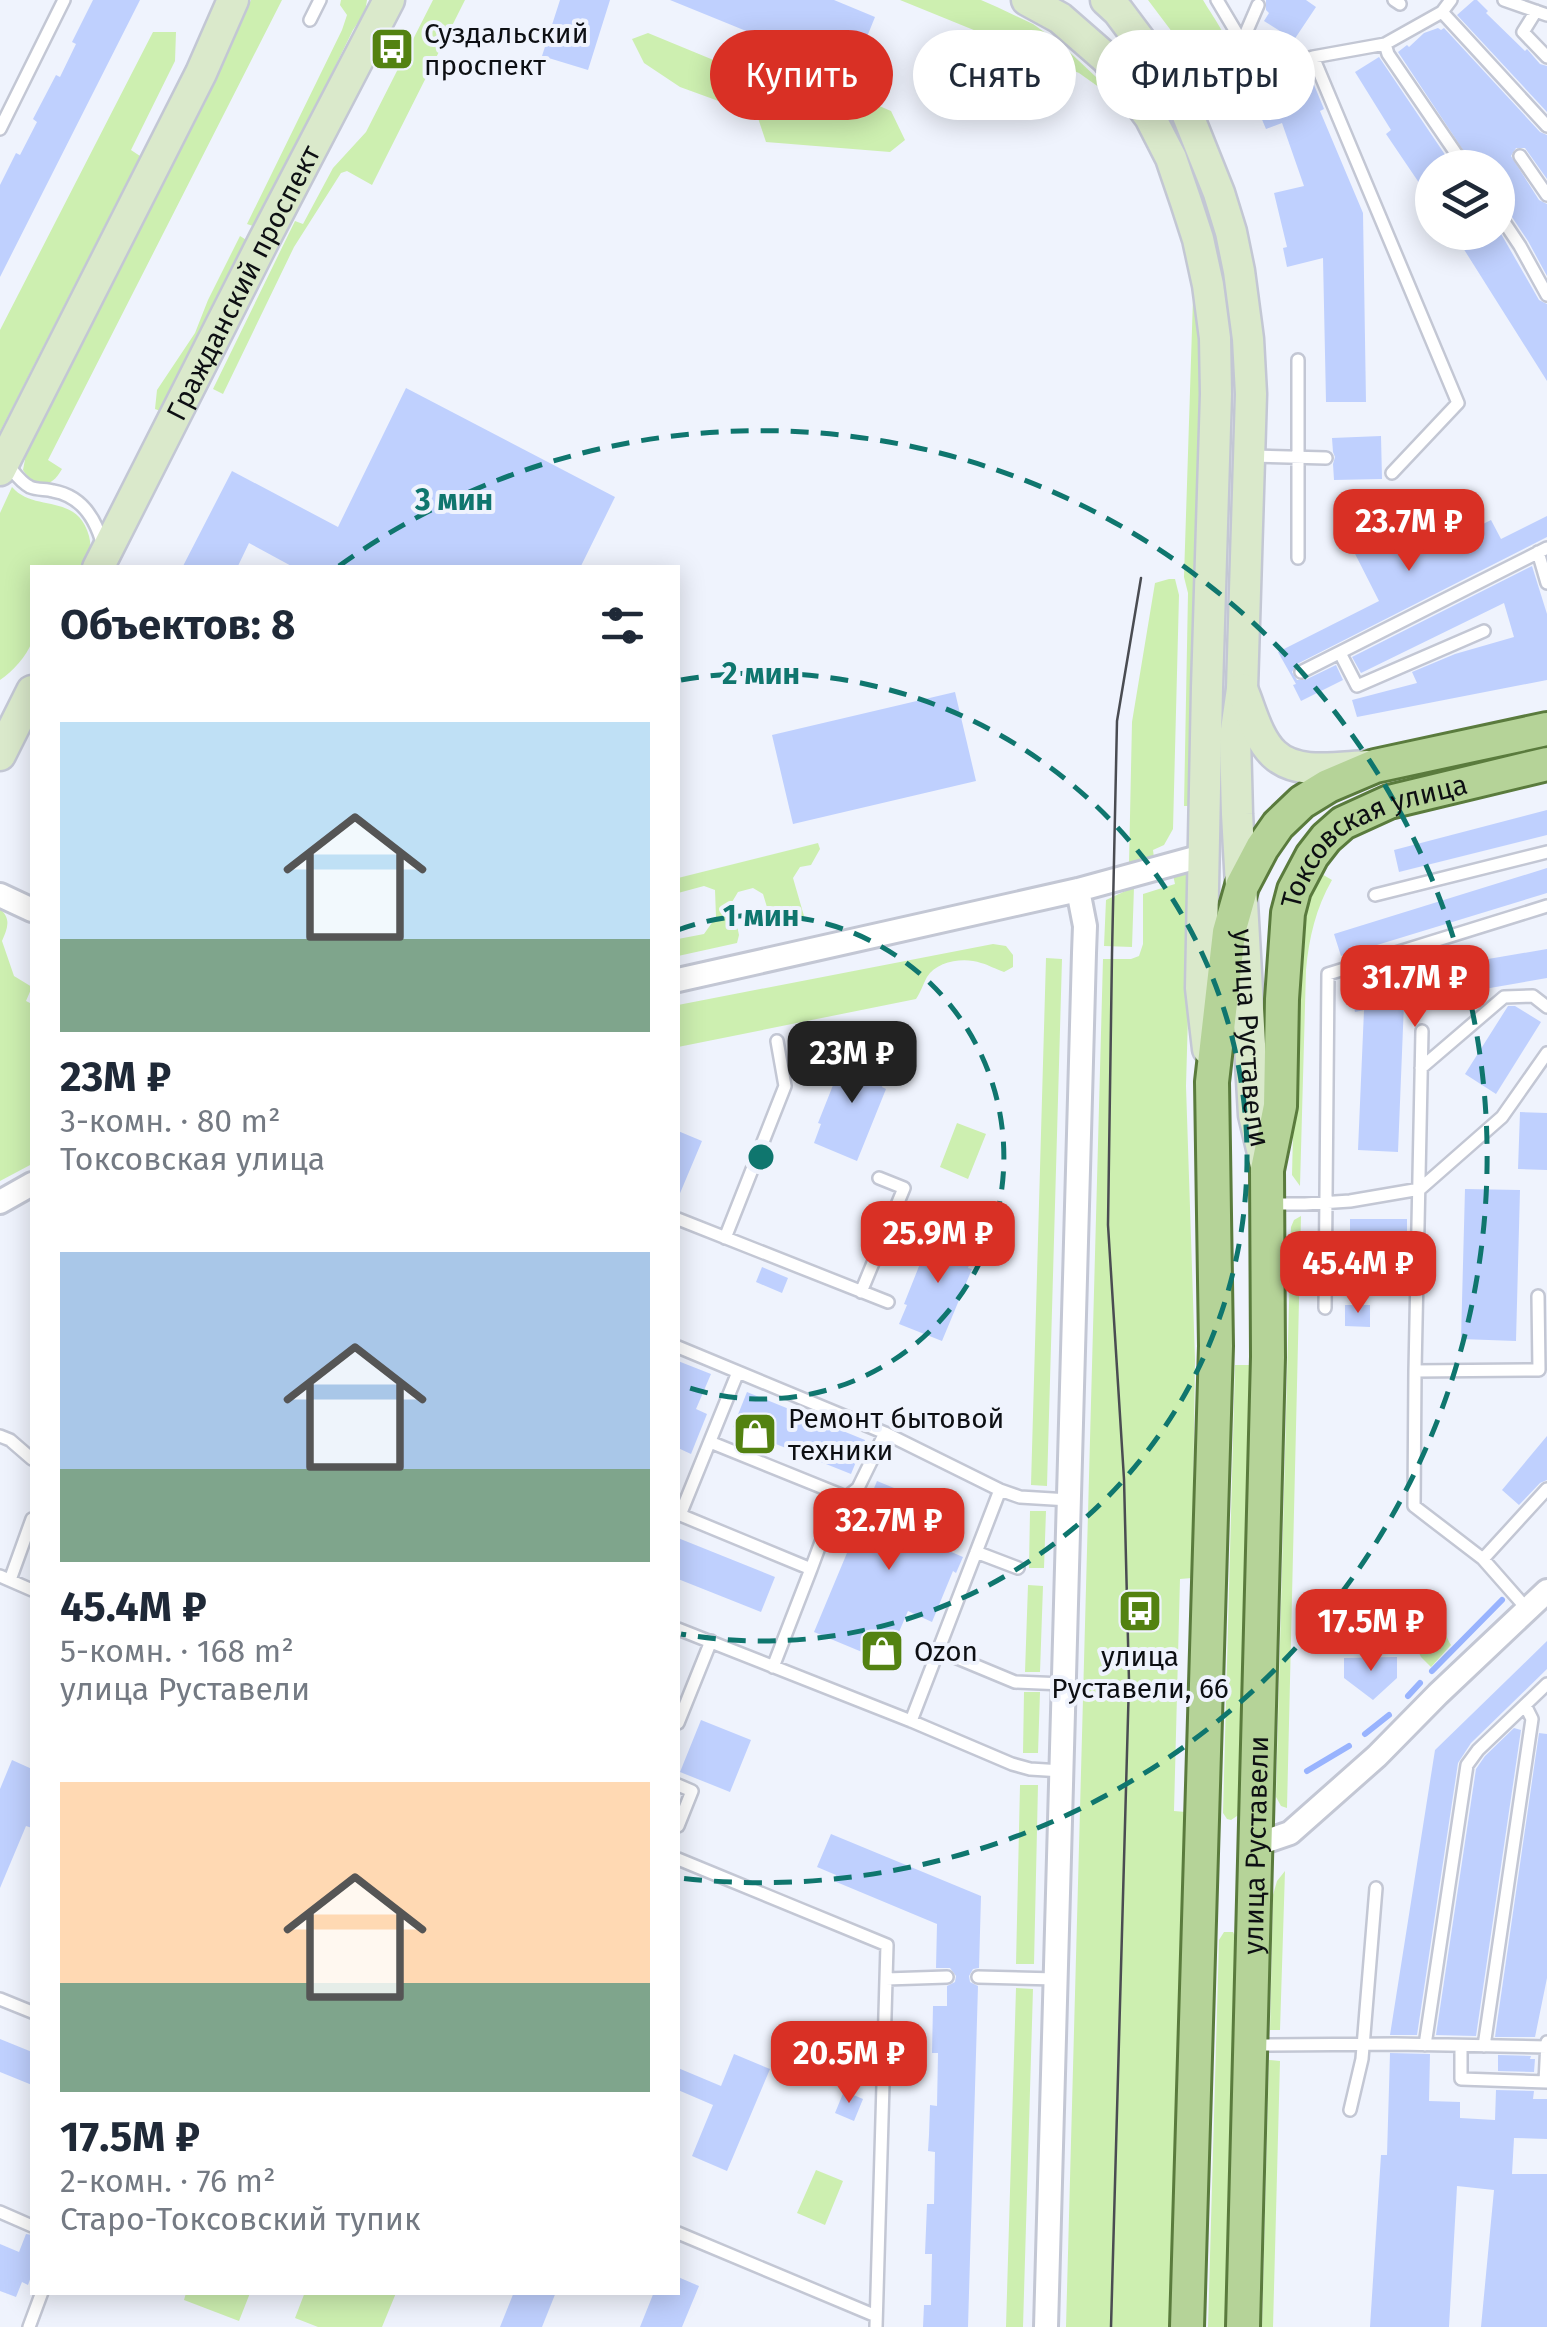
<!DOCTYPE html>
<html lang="ru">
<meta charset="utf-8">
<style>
body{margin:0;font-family:"Fira Sans",sans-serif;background:#f2f2f3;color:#1f2937;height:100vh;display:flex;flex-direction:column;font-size:38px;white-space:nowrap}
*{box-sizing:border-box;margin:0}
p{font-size:32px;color:#747a83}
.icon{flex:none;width:55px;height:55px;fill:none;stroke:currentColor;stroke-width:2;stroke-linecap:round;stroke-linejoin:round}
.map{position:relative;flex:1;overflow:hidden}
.details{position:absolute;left:30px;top:565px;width:650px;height:1730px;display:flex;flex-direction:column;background:#fff;border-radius:0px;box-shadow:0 5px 25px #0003}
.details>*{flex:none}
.banner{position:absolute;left:710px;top:30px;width:685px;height:90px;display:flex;gap:20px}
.fabs{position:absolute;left:1415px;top:150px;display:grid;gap:20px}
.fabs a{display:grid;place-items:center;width:100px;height:100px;border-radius:50%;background:#fff;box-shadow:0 5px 25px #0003;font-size:50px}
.price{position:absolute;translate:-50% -85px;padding:0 22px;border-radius:20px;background:#d93025;color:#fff;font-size:32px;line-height:65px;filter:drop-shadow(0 2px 5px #0008)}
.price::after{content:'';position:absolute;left:50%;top:60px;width:30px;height:22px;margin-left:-15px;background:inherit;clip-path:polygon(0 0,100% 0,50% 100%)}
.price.current{background:#222;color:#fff}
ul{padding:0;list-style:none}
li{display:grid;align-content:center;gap:20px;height:530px;padding:0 30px}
li span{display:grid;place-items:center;height:310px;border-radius:0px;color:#555}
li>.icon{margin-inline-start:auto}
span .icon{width:180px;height:180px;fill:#fffc;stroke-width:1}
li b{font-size:42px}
h2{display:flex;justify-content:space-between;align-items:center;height:120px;padding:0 30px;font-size:42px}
.pill{padding:0 35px;border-radius:45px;background:#fff;box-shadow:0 5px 25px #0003;font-size:35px;line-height:90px}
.pill.current{background:#d93025;color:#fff}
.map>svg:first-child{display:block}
.green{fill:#cdefb0}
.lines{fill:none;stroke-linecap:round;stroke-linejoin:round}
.stream{stroke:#98b3fe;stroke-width:6}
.building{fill:#bfd0fe}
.lane-casing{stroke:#c3c7d4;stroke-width:16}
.street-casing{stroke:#c3c7d4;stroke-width:28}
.secondary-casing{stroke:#c3c7d4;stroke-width:35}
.primary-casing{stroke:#5a7b3d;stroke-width:38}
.lane{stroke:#fff;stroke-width:11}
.street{stroke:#fff;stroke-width:22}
.secondary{stroke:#dae9cb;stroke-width:30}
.primary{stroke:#b5d398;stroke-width:32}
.tram{stroke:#4a4c52;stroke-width:2.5}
.ring{fill:none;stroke:#0f766e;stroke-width:5;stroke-dasharray:18 12}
.labels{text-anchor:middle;stroke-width:8;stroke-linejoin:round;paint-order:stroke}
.poi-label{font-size:28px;fill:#0d0f13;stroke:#eff3fd;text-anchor:start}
.street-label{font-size:28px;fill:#0d0f13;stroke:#eff3fd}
.centre{fill:#0f766e;stroke:#eff3fd;stroke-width:5}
.ring-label{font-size:30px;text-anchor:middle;font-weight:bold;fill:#0f766e;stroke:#eff3fd;stroke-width:8;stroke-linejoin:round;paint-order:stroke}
</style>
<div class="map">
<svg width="1547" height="2327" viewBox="0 0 1547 2327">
<rect width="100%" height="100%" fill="#eff3fd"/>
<path class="green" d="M251,0H282L48,460L62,469C51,489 36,490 23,470L27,449Z
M341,0H367L365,12L353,30L256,227L247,224L342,30L347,15L340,5Z
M433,0H465L372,185L347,171L341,173L294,247L223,394L213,389L295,221L303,224L333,168L366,132Z
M900,0H981L997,7L1033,24L1061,44L1113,93L1110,95L1079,73Z
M1148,0H1203C1211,14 1236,47 1231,63C1228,69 1224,72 1220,76L1216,69L1208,71L1200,69Z
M153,32H176L175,61L131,150L140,156L0,432V330Z
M648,33L745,73L801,92L849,93L891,111L905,140L890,152L766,142L757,115L680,87L644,63L632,39Z
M240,236L248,241L163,412L155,409L157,390L195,333L208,300Z
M1193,298H1196L1202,365L1190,806H1184L1188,593L1184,577Z
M12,487C34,513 77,492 89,536C92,547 90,558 85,567L32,568C32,585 37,628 32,642C26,657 13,671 0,680V513Z
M1169,579H1175L1179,595L1173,829L1164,845L1153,850L1154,858L1129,864L1132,722L1155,583Z
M818,843L820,849L811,865L800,867L793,878L804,916C796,927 787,931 773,927L763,894L753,888L738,892L732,902L739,935L737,943L678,956V939L704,934L716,917L715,890L704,886L678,893V878Z
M1188,870L1192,874L1186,1086L1195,1360L1192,1578L1180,1579L1174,1811L1186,1812L1171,2327H1066L1103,959H1131L1139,956L1143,944V894L1175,884L1173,875Z
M1320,873L1332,880C1316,908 1309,937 1306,970L1300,1186L1292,1175L1297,969L1303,915Z
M1134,887L1132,947L1104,946L1106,900Z
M0,909C12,919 7,929 2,941L14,976L32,987L26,1001L32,1004V1164L0,1181Z
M993,944L1006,946L1013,955V967L1004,972C995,969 989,965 981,963C964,957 937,961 927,977C923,984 921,992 916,999L678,1047V1005Z
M1046,958L1062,959L1047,1486L1031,1485Z
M957,1123L986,1134L968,1179L940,1167Z
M1301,1216L1287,1808L1281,1806L1276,1797L1291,1227L1294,1220Z
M1235,1365H1251L1240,1814L1231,1820L1227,1819L1223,1813Z
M1030,1511H1046L1044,1568H1029Z
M1028,1585L1043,1586L1040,1672H1025Z
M1436,1607C1445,1616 1442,1631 1451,1645L1431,1667L1421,1657L1417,1649L1423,1633L1417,1624L1425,1613Z
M1024,1692H1040L1038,1753H1023Z
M1020,1785H1038L1034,1964H1016Z
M1285,1871L1280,2030H1270L1273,1895L1277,1881Z
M1224,1932H1233L1237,1940L1227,2327H1208L1219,1940Z
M1016,1988L1033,1989L1023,2327H1006Z
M1269,2060L1280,2061L1273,2327H1262Z
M816,2170L843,2181L825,2225L797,2213Z
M305,2292H396V2293L382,2327H318L295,2318Z
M186,2293V2292L250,2293L239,2321L184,2300Z"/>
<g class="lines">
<path class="stream" d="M1432,1671L1502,1600
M1408,1696L1420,1683
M1365,1734L1389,1715
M1307,1771L1349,1746"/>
</g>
<path class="building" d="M93,0H140L0,277V185L16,153L20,155L37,122L33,119L56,75L60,77L76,44L72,42Z
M560,0H610L588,70L542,56Z
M670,0H834L875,17L852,74Z
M1266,0H1306L1316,7L1294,40L1264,21L1269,13L1266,10Z
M1474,0H1477L1488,11L1486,13L1525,51L1527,49L1540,64L1547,66V112L1457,15Z
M1438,28L1441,30L1444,28L1540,132L1547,135V179L1525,148H1516L1511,156L1539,200L1547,204V276L1528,241L1498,196V168H1475L1398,52L1407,45L1409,47L1424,33Z
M1379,57L1454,168H1432V202L1386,134L1391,130L1355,72Z
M1312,80L1324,109L1320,111L1363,213L1366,402H1326L1323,258L1287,267L1283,248L1287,247L1274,193L1304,186L1282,123L1266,129L1255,103Z
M1453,232H1500L1539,300L1547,304V381Z
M406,388L615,497L580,568H295L249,543L237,568H182L232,471L338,527Z
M1381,436L1382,479L1334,480L1333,464L1335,457L1333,452L1332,438Z
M1439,494L1459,536L1491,520L1501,539L1547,516V537L1297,664L1292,672L1297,680H1305L1336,665L1343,680L1301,701L1293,685L1296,684L1278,652L1379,601L1348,540Z
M1532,566L1547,614V680L1357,717L1352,700L1417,683L1412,672L1455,654L1514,637L1504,603L1361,673L1352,657Z
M955,692L976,781L793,824L772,735Z
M1547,810V835L1399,872L1394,850Z
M1547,868V893L1341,956L1334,934Z
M1547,949V978L1404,1003L1398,1152L1358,1150L1364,1010L1355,1012L1348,983Z
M1508,1006H1515L1541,1022L1496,1094L1465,1074Z
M847,1050L889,1068L882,1087L886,1089L857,1161L814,1143L821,1124L818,1123Z
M1520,1112L1547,1113V1170L1518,1169Z
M678,1131L702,1141L678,1198Z
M1465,1189L1520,1190L1516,1341L1461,1339Z
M1350,1219H1407V1245H1350Z
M933,1231L975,1248L968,1268L972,1269L942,1341L899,1324L907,1305L904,1304Z
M762,1267L788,1278L782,1293L756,1282Z
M1345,1305H1370V1327L1345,1326Z
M678,1361L711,1374L696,1409L707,1414L691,1454L678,1448Z
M747,1392L865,1440L851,1474L733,1427Z
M1547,1436V1480L1540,1483L1519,1505L1502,1490Z
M877,1481L950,1511L935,1545L963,1557L956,1573L953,1571L932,1622L908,1611L886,1662L814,1632Z
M678,1538L775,1577L761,1612L678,1579Z
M1547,1641V1669L1471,1743L1458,1763L1417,2035H1390L1435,1750Z
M1397,1657V1678L1373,1700L1344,1678V1658Z
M701,1720L751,1740L730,1792L680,1772Z
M1514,1728L1521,1730L1476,2036L1436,2035L1476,1769L1485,1756Z
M1539,1733L1547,1734V1978L1535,2037H1495Z
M12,1760L32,1769V1828L26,1826L0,1888V1789Z
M831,1834L981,1896L979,1968L973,1969L969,1976L970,1982L978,1986L968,2327H923L924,2305H931L932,2254H925L927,2204H934L935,2152L928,2151L929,2135L930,2105L937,2106L938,2053H932L933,2006H947V1986L955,1982L956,1976L950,1968H936L937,1924L834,1881L836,1875L817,1867Z
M0,2039L32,2052V2085L0,2072Z
M856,2047L873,2054L865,2072L848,2065Z
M1390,2053L1430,2054L1429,2101L1460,2102V2118L1495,2120L1496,2090L1534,2091L1533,2099H1547V2139L1514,2138L1512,2174H1547V2327H1481L1494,2190L1457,2186L1449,2327H1370L1381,2155H1387Z
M734,2054L770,2069L727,2171L692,2156L713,2105L678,2090V2068L721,2086Z
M1498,2055L1531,2056L1530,2059H1535L1534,2072L1498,2071Z
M844,2091L863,2099L854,2121L835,2113Z
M26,2234L32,2235V2274L28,2285L22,2282L16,2297L0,2291V2244L19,2252Z
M678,2277L699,2286L682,2327H640L654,2292H678Z
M514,2292H556L542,2327H500Z"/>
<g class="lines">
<defs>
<path id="lane" d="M1217,0L1242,42L1252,74
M1394,0L1400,4
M1504,0L1547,15
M1536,11L1523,32L1547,57
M1442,12L1547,126
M310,20L320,0
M1242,42L1258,5
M1385,44L1388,54L1466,168
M1313,57L1458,403L1392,473
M1187,113L1252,74L1313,57L1385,44L1442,12L1451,0
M0,129L64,0
M1520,156L1547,195
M1498,213L1520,246L1547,295
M1250,456L1326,458
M7,464C14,472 20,482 30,487C37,490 46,489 53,491C82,496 96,519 103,546
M1538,552L1547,583
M1298,558V360
M1340,653L1357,686L1484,631
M1301,672L1547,548
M1375,895L1547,852
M1422,1031L1415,1371L1539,1370L1538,1296
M1421,1068L1504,997L1533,996L1547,1007
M1268,1204H1305L1350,1201L1420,1189L1502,1117L1547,1053
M678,1219L888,1302
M725,1238L785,1086L777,1041
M861,1292L904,1188L879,1178
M1325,1308L1328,974L1547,906
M678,1347L885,1433L1000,1490L1020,1497L1069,1500
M1415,1371L1414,1506L1483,1559
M0,1436L10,1440L32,1459
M710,1442L846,1497
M678,1514L811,1569L773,1667
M680,1515L738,1372
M976,1552L1018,1568
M811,1569L834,1507L858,1488L885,1433
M0,1576L32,1590
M10,1580L32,1519
M1528,1610L1483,1559L1547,1489
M678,1629L911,1721L1012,1764L1030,1769L1062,1771
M938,1650L1015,1682L1064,1684
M911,1721L1000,1490
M678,1723L711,1641
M678,1785L692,1791L678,1826
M678,1859L887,1945L876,2327
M978,1977L1056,1979
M886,1979L947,1977
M0,1999L32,2012
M1255,2045L1395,2044L1547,2047
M1425,2045L1467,1765L1478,1750L1547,1684
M1461,2046V2079L1547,2082
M1484,2046L1532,1719L1525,1705
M1545,2082L1547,2042
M1350,2110L1362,2059L1376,1888
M0,2212L32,2226
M678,2233L876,2316
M29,2327L42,2292"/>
<path id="street" d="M0,895L32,910
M678,980L1078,890L1202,856
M0,1202L32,1184
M1255,1845L1290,1833L1377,1756L1438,1694L1547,1591
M1046,2327L1084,953L1085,926L1078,890"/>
<g id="secondary">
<path d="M1027,0L1060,18L1107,59L1150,117L1171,158L1186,202L1198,239L1208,285L1215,338L1216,394L1207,688L1201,988L1208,1049"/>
<path id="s1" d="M1106,0L1118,11L1154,59L1187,113L1219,193L1231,232L1239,271L1248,339L1251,394L1242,689L1235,737L1237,814L1254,1115L1267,1170"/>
<path d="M0,470L201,73L233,0"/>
<path id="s2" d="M98,568L264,240L389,0"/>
<path d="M1242,689C1251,710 1257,738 1274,754C1297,776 1339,767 1367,766"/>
<path d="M0,755L32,691"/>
</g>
<g id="primary">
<path d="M1187,2327L1216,1346L1212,1082L1229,932L1242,886L1262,848L1278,825L1302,802L1328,786L1375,766L1547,729"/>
<path id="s3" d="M1243,2327L1268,1357L1267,1170L1280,1106L1282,999L1288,913L1294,890L1312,856L1326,838L1343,823L1389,802L1547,764"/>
</g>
</defs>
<use href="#lane" class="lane-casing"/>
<use href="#street" class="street-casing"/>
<use href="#secondary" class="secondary-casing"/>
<use href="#primary" class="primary-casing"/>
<use href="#lane" class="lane"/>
<use href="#street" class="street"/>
<use href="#secondary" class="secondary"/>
<use href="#primary" class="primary"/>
<path class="tram" d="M1111,2327L1129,1681L1124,1479L1108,1225L1112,954L1117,721L1141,578"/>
</g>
<g class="ring">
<path d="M678 930A242 242 0 1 1 678 1384"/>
<path d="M681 680A484 484 0 1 1 681 1634"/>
<path d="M339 566A726 726 0 1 1 679 1878"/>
</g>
<defs>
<symbol id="bus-square" viewBox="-11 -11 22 22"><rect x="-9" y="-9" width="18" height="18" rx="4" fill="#538211" stroke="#eff3fd"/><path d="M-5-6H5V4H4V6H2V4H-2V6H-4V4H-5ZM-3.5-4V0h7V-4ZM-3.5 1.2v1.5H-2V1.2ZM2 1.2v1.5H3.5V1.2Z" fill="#fff"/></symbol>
<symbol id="shop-square" viewBox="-11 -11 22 22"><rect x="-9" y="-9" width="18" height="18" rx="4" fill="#538211" stroke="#eff3fd"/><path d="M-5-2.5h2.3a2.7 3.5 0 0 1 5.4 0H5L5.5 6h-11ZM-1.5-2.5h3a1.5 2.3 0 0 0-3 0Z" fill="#fff"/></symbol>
</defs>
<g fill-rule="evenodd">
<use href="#bus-square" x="367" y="24" width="50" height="50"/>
<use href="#shop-square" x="730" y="1409" width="50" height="50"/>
<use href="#bus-square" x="1115" y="1586" width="50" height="50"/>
<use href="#shop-square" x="857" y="1626" width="50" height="50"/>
</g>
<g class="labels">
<g class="poi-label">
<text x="424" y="43">Суздальский<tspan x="424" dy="32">проспект</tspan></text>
<text x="788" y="1428">Ремонт бытовой<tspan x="788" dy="32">техники</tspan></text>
<text x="914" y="1661">Ozon</text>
<text x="1140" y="1666" text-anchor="middle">улица<tspan x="1140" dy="32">Руставели, 66</tspan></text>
</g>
<g class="street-label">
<text dy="10" stroke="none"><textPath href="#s2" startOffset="320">Гражданский проспект</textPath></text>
<text dy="10" stroke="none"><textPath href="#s3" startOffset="1538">Токсовская улица</textPath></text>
<text dy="10" stroke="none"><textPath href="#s1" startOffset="1075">улица Руставели</textPath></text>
<text dy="10" stroke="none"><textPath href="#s3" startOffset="482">улица Руставели</textPath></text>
</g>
</g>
<circle cx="761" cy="1157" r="15" class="centre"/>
<g class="ring-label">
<text x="454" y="510">3 мин</text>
<text x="761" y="684">2 мин</text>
<text x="761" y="926">1 мин</text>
</g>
</svg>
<div class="fabs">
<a><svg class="icon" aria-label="layers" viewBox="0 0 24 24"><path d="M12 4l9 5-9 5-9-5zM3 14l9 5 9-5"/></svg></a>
</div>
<b class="price" style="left:1409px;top:574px">23.7M ₽</b>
<b class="price" style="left:1415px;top:1030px">31.7M ₽</b>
<b class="price current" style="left:852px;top:1106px">23M ₽</b>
<b class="price" style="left:938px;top:1286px">25.9M ₽</b>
<b class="price" style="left:1358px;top:1316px">45.4M ₽</b>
<b class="price" style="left:889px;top:1573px">32.7M ₽</b>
<b class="price" style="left:1371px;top:1674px">17.5M ₽</b>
<b class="price" style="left:849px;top:2106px">20.5M ₽</b>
<div class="banner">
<a class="pill current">Купить</a>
<a class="pill">Снять</a>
<a class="pill">Фильтры</a>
</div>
<section class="details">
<h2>Объектов: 8<svg class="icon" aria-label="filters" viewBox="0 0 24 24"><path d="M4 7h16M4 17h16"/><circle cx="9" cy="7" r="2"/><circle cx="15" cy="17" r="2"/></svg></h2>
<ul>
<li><span style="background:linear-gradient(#bfe0f5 70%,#7fa58c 0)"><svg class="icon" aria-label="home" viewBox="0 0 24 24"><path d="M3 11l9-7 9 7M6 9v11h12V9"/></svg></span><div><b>23M ₽</b><p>3-комн. · 80 m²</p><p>Токсовская улица</p></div></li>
<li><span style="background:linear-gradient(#a9c7e8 70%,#7fa58c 0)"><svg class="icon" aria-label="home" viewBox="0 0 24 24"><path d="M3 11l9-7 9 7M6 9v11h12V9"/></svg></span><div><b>45.4M ₽</b><p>5-комн. · 168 m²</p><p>улица Руставели</p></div></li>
<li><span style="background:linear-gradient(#ffd9b3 65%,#7fa58c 0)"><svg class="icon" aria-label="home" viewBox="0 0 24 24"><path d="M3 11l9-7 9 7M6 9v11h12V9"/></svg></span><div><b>17.5M ₽</b><p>2-комн. · 76 m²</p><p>Старо-Токсовский тупик</p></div></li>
</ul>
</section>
</div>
